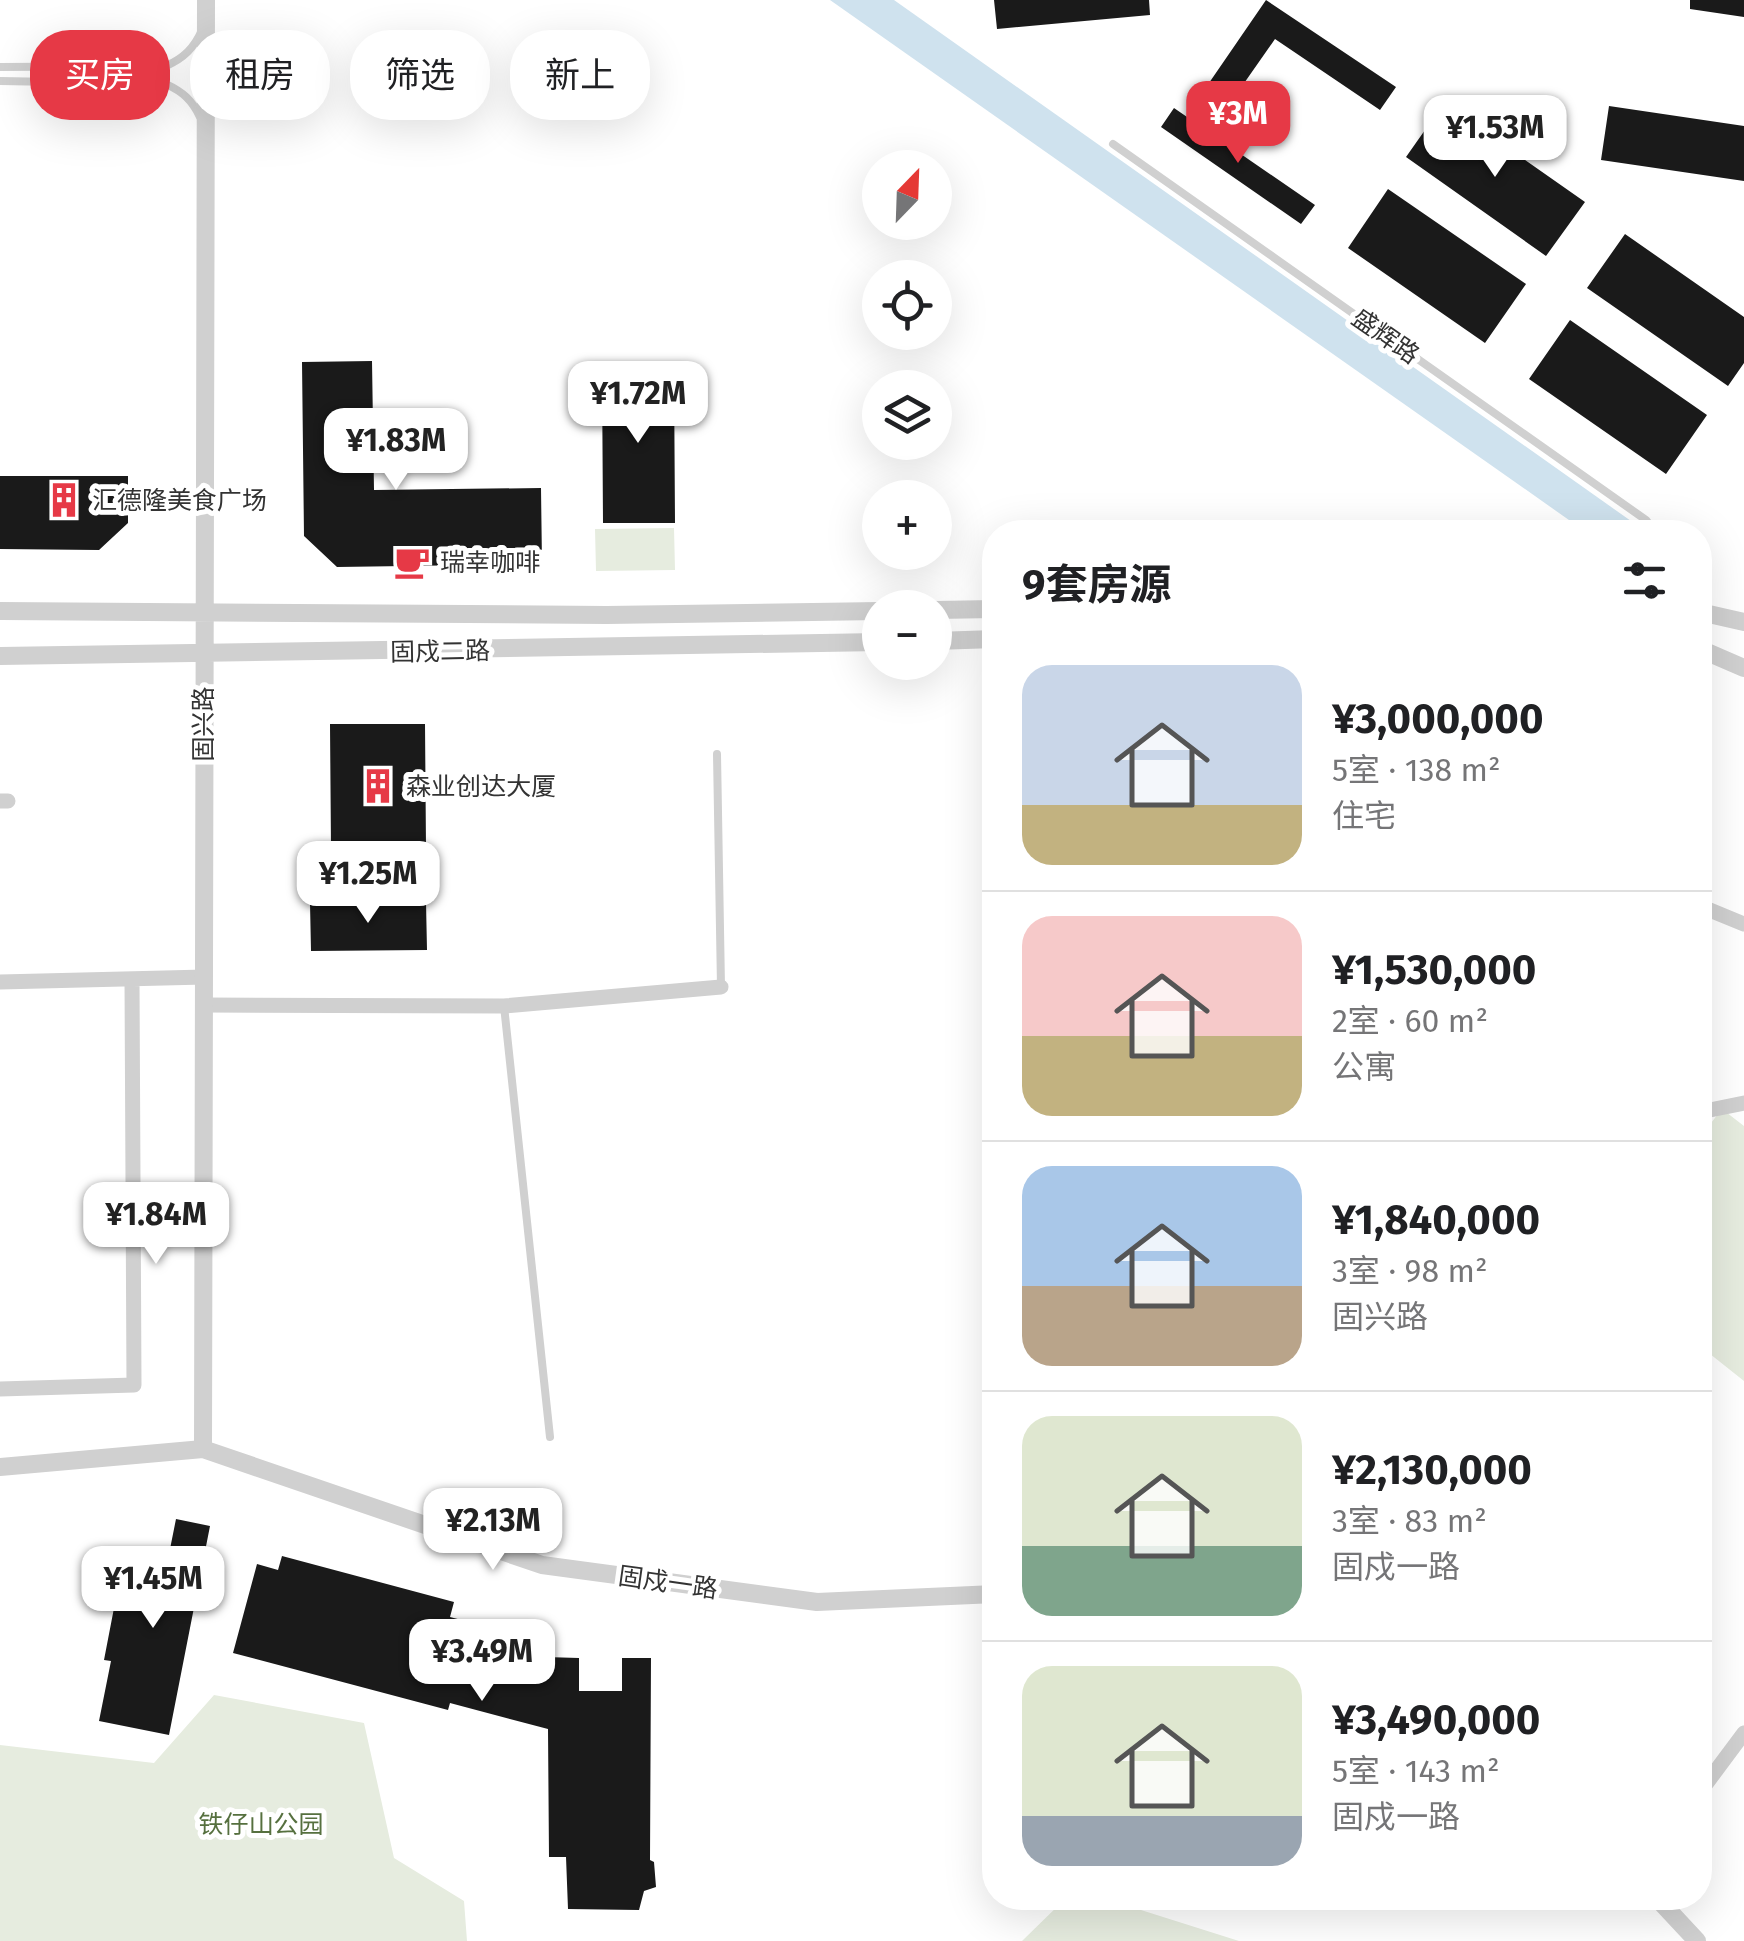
<!DOCTYPE html>
<html lang="zh">
<meta charset="utf-8">
<style>
body{margin:0;font-family:"Fira Sans","Noto Sans SC",sans-serif;background:#f2f2f2;color:#202124;height:100vh;display:flex;flex-direction:column;font-size:38px;white-space:nowrap}
*{box-sizing:border-box;margin:0}
p{font-size:32px;color:#757577}
.icon{flex:none;width:55px;height:55px;fill:none;stroke:currentColor;stroke-width:2;stroke-linecap:round;stroke-linejoin:round}
.map{position:relative;flex:1;overflow:hidden}
.side{position:absolute;left:982px;top:520px;width:730px;height:1390px;display:flex;flex-direction:column;background:#fff;border-radius:40px;box-shadow:0 10px 40px #0002}
.side>*{flex:none}
.banner{position:absolute;left:30px;top:30px;width:802px;height:90px;display:flex;gap:20px}
.needle{width:65px;rotate:23deg}
.fabs{position:absolute;left:862px;top:150px;display:grid;gap:20px}
.fabs a{display:grid;place-items:center;width:90px;height:90px;border-radius:50%;background:#fff;box-shadow:0 10px 40px #0002;font-size:50px}
.price{position:absolute;translate:-50% -85px;padding:0 22px;border-radius:20px;background:#fff;color:#222;font-size:32px;line-height:65px;filter:drop-shadow(0 2px 5px #0008)}
.price::after{content:'';position:absolute;left:50%;top:60px;width:30px;height:22px;margin-left:-15px;background:inherit;clip-path:polygon(0 0,100% 0,50% 100%)}
.price.on{background:#e63946;color:#fff}
ul{padding:0;list-style:none}
li{display:flex;align-items:center;gap:30px;height:250px;padding:0 40px}
li+li{border-top:2px solid #e0e0e0}
li span{display:grid;place-items:center;flex:none;width:280px;height:200px;border-radius:30px;color:#555}
li>.icon{margin-inline-start:auto}
span .icon{width:120px;height:120px;fill:#fffc;stroke-width:1}
li b{font-size:42px}
h2{display:flex;justify-content:space-between;align-items:center;height:120px;padding:0 40px;font-size:42px}
.pill{padding:0 35px;border-radius:40px;background:#fff;box-shadow:0 10px 40px #0002;font-size:35px;line-height:90px}
.pill.on{background:#e63946;color:#fff}
.map>svg:first-child{display:block}
.green{fill:#e6ecdf}
.water{fill:#cfe2ee}
.building{fill:#1a1a1a}
.lines{fill:none;stroke-linecap:round;stroke-linejoin:round}
.service{stroke:#d0d0d0;stroke-width:8}
.minor{stroke:#d0d0d0;stroke-width:15}
.tertiary{stroke:#d0d0d0;stroke-width:18}
.labels{text-anchor:middle;stroke-width:10;stroke-linejoin:round;paint-order:stroke}
.street-label{font-size:25px;fill:#333;stroke:#fff}
.poi-label{font-size:25px;fill:#333;stroke:#fff;text-anchor:start}
.park-label{font-size:25px;fill:#56703f;stroke:#fff}
</style>
<div class="map">
<svg width="1744" height="1941" viewBox="0 0 1744 1941">
<rect width="100%" height="100%" fill="#fff"/>
<path class="green" d="M674,528L675,570L596,571L595,529Z
M1722,1109L1744,1126V1381L1700,1346V1137Z
M214,1695L364,1723L394,1858L464,1901L467,1941H0V1745L154,1763Z
M1066,1898H1103L1239,1941H1022Z"/>
<path class="water" d="M830,0H894L1631,521L1622,532H1586Z"/>
<path class="building" d="M994,0H1149L1150,15L997,29Z
M1266,0L1396,87L1380,110L1275,39L1233,99L1209,83Z
M1690,0H1744V17L1690,9Z
M1444,103L1585,202L1546,256L1406,157Z
M1609,106L1744,126V181L1601,160Z
M1174,108L1315,205L1301,224L1161,127Z
M1388,189L1526,284L1485,343L1348,248Z
M1625,234L1744,317V363L1728,386L1587,288Z
M1570,320L1707,415L1666,474L1529,379Z
M372,361L374,490L541,488L542,564L337,567L304,536L302,362Z
M602,369H674L675,523H603Z
M0,476H128V523L99,550L0,549Z
M330,724H425L426,848H331Z
M426,902L427,950L311,951L310,903Z
M176,1519L210,1526L169,1735L99,1721L111,1661L104,1660L124,1556L128,1557L130,1547L169,1554Z
M282,1556L454,1602L450,1617L549,1643L545,1657L579,1658V1691H622V1658H651L650,1860L654,1862L656,1887L644,1891L639,1910L568,1909L566,1857H549L548,1729L450,1703L448,1710L233,1653L257,1564L278,1570Z"/>
<g class="lines">
<path class="service" d="M0,67L166,66C184,58 194,48 202,30
M0,81L166,84C183,92 192,100 200,117
M1113,144L1646,520L1655,532
M717,754L721,987
M504,1006L550,1437"/>
<path class="minor" d="M0,801H8
M1700,906L1744,924
M0,982L205,977
M204,1005L504,1006L721,987
M1700,1112L1744,1103
M133,1214L205,1208
M0,1389L134,1385L132,980
M1700,1792L1744,1733"/>
<path class="tertiary" d="M935,610L995,609
M0,611L607,615L880,611
M1700,612L1744,622
M935,641L995,639
M1700,649L1744,668
M0,656L880,642
M203,1449L206,0
M0,1467L203,1449L542,1565L817,1602L995,1594
M1657,1898L1697,1941"/>
</g>
<defs>
<symbol id="building-bare" viewBox="-9 -9 18 18"><path d="M-4-6H4V6H1V3H-1V6H-4ZM-2.5-4.3h1.7v1.8h-1.7ZM.8-4.3h1.7v1.8H.8ZM-2.5-1h1.7V.8h-1.7ZM.8-1h1.7V.8H.8Z" fill="#e63946" stroke="#fff" stroke-width="2.5" paint-order="stroke"/></symbol>
<symbol id="cafe-bare" viewBox="-9 -9 18 18"><path d="M-5.5-4.5H6V0H3Q3 3.5 0 3.5H-2.5Q-5.5 3.5-5.5 0ZM3-3.2v2h1.7v-2ZM-6 4.5H4V6H-6Z" fill="#e63946" stroke="#fff" stroke-width="2.5" paint-order="stroke"/></symbol>
</defs>
<g fill-rule="evenodd">
<use href="#building-bare" x="39" y="475" width="50" height="50"/>
<use href="#cafe-bare" x="387" y="537" width="50" height="50"/>
<use href="#building-bare" x="353" y="761" width="50" height="50"/>
</g>
<g class="labels">
<g class="street-label">
<text transform="translate(1386 336) rotate(35)" y="9">盛辉路</text>
<text transform="translate(440 651) rotate(-1)" y="9">固戍二路</text>
<text transform="translate(203 724) rotate(-90)" y="9">固兴路</text>
<text transform="translate(668 1582) rotate(8)" y="9">固戍一路</text>
</g>
<g class="poi-label">
<text x="92" y="509">汇德隆美食广场</text>
<text x="440" y="571">瑞幸咖啡</text>
<text x="406" y="795">森业创达大厦</text>
</g>
<g class="park-label">
<text x="261" y="1833">铁仔山公园</text>
</g>
</g>
</svg>
<div class="fabs">
<a><svg class="needle" viewBox="-14 -14 28 28"><path d="M0-13l5 13h-10z" fill="#e53935"/><path d="M0 13l5-13h-10z" fill="#757577"/></svg></a>
<a><svg class="icon" aria-label="locate" viewBox="0 0 24 24"><circle cx="12" cy="12" r="6"/><path d="M12 2v4M12 18v4M2 12h4M18 12h4"/></svg></a>
<a><svg class="icon" aria-label="layers" viewBox="0 0 24 24"><path d="M12 4l9 5-9 5-9-5zM3 14l9 5 9-5"/></svg></a>
<a>+</a>
<a>−</a>
</div>
<b class="price on" style="left:1238px;top:166px">¥3M</b>
<b class="price" style="left:1495px;top:180px">¥1.53M</b>
<b class="price" style="left:638px;top:446px">¥1.72M</b>
<b class="price" style="left:396px;top:493px">¥1.83M</b>
<b class="price" style="left:368px;top:926px">¥1.25M</b>
<b class="price" style="left:156px;top:1267px">¥1.84M</b>
<b class="price" style="left:493px;top:1573px">¥2.13M</b>
<b class="price" style="left:153px;top:1631px">¥1.45M</b>
<b class="price" style="left:482px;top:1704px">¥3.49M</b>
<div class="banner">
<a class="pill on">买房</a>
<a class="pill">租房</a>
<a class="pill">筛选</a>
<a class="pill">新上</a>
</div>
<section class="side">
<h2>9套房源<svg class="icon" aria-label="filters" viewBox="0 0 24 24"><path d="M4 7h16M4 17h16"/><circle cx="9" cy="7" r="2"/><circle cx="15" cy="17" r="2"/></svg></h2>
<ul>
<li><span style="background:linear-gradient(#c9d6e8 70%,#c2b280 0)"><svg class="icon" aria-label="home" viewBox="0 0 24 24"><path d="M3 11l9-7 9 7M6 9v11h12V9"/></svg></span><div><b>¥3,000,000</b><p>5室 · 138 m²</p><p>住宅</p></div></li>
<li><span style="background:linear-gradient(#f6c9c9 60%,#c2b280 0)"><svg class="icon" aria-label="home" viewBox="0 0 24 24"><path d="M3 11l9-7 9 7M6 9v11h12V9"/></svg></span><div><b>¥1,530,000</b><p>2室 · 60 m²</p><p>公寓</p></div></li>
<li><span style="background:linear-gradient(#a9c7e8 60%,#b9a48a 0)"><svg class="icon" aria-label="home" viewBox="0 0 24 24"><path d="M3 11l9-7 9 7M6 9v11h12V9"/></svg></span><div><b>¥1,840,000</b><p>3室 · 98 m²</p><p>固兴路</p></div></li>
<li><span style="background:linear-gradient(#dfe7d0 65%,#7fa58c 0)"><svg class="icon" aria-label="home" viewBox="0 0 24 24"><path d="M3 11l9-7 9 7M6 9v11h12V9"/></svg></span><div><b>¥2,130,000</b><p>3室 · 83 m²</p><p>固戍一路</p></div></li>
<li><span style="background:linear-gradient(#dfe7d0 75%,#9aa5b1 0)"><svg class="icon" aria-label="home" viewBox="0 0 24 24"><path d="M3 11l9-7 9 7M6 9v11h12V9"/></svg></span><div><b>¥3,490,000</b><p>5室 · 143 m²</p><p>固戍一路</p></div></li>
</ul>
</section>
</div>
